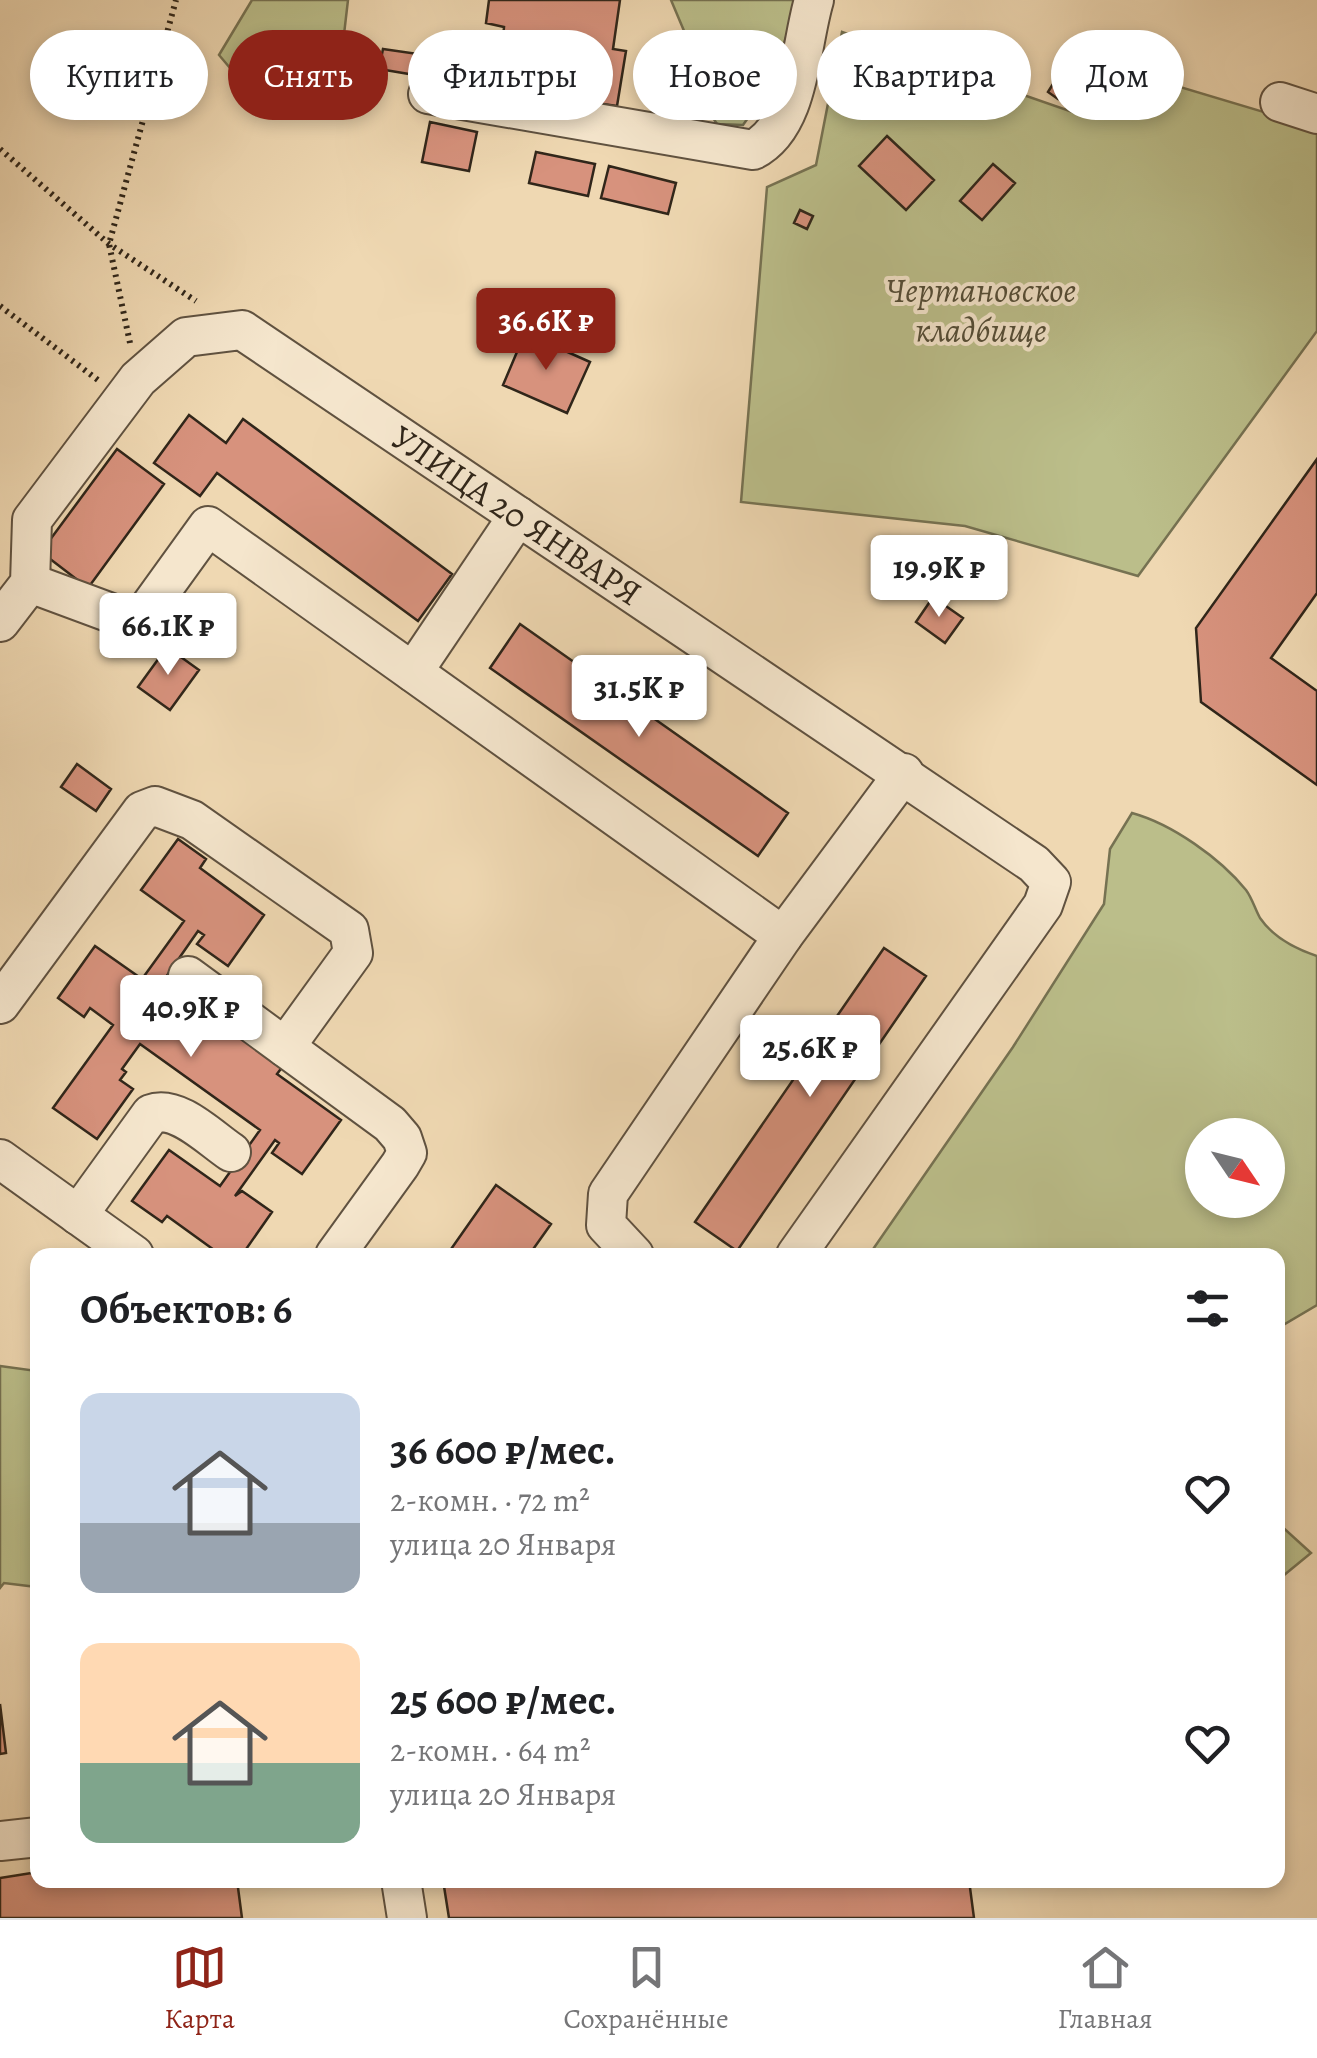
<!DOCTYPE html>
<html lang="ru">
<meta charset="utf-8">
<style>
body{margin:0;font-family:Alegreya,serif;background:#f6f6f6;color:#202124;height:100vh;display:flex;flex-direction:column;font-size:38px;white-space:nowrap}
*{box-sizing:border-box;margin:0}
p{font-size:32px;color:#757577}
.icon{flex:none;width:55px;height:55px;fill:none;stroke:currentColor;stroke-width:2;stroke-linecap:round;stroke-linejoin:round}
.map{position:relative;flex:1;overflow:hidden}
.sheet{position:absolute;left:30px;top:1248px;width:1255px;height:640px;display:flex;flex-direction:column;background:#fff;border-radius:20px;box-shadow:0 5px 15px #0003}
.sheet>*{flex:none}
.banner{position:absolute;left:30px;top:30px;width:1258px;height:90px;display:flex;gap:20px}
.needle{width:65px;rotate:125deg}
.fabs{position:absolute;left:1185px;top:1118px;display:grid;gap:20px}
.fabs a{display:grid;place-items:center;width:100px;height:100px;border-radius:50%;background:#fff;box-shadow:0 5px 15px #0003;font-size:50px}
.price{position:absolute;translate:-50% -85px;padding:0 22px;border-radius:10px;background:#fff;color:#222;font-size:32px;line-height:65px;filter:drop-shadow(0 2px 5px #0008)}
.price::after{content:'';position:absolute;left:50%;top:60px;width:30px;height:22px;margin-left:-15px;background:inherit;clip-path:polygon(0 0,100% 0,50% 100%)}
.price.active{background:#8f2418;color:#fff}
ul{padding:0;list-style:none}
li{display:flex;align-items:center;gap:30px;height:250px;padding:0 50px}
li span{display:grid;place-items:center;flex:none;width:280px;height:200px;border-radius:20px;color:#555}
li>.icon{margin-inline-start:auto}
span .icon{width:120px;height:120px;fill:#fffc;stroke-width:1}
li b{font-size:42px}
h2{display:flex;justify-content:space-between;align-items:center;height:120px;padding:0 50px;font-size:42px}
.tag{padding:0 35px;border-radius:45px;background:#fff;box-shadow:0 5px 15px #0003;font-size:35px;line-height:90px}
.tag.active{background:#8f2418;color:#fff}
.dock{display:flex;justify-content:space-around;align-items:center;height:140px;border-top:2px solid #e0e0e0;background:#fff;font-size:28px;color:#757577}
.dock a{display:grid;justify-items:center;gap:5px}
.dock .active{color:#8f2418}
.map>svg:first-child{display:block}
.green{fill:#bbbe8a;stroke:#767252;stroke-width:2.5;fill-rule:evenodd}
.building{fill:#d7927d;stroke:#30261a;stroke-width:2.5}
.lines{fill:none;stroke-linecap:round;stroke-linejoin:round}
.minor-casing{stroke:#605240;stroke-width:42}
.path{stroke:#30261a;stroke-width:6;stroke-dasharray:2.5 5;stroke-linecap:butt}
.minor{stroke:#f5e6cd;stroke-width:38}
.labels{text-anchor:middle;stroke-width:8;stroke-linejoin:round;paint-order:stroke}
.park-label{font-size:35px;font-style:italic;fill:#534c36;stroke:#f5e6cd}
.street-label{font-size:35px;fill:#30261a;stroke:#f5e6cd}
</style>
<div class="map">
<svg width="1317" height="1918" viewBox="0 0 1317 1918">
<rect width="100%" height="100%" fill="#efd8b2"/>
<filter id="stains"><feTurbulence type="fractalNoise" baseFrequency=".002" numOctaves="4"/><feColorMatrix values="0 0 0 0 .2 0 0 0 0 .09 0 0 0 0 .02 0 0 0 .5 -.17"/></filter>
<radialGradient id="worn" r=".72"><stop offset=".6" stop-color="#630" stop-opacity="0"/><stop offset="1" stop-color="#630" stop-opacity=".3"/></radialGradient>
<path class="green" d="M252,0H348L343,43L323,108L302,114L263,107L219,55Z
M671,0H798L770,87L743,125L717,124L706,107V83Z
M842,32L1081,115L1100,63L1317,128V331L1138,576L965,526L741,502L767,187L816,165Z
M1132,813C1172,824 1220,858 1246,890C1252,898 1255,909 1260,918C1273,937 1296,949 1317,956V1305L1278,1328V1255H869L1013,1047L1104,904L1110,849ZM1202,1135H1268V1200H1202Z
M0,1366L37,1371V1587L4,1583L0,1588Z
M1278,1523L1311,1553L1278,1580Z"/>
<path class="building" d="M489,0H620L613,49L626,51L617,106L575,100L584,43L528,34L524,54L502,49L504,27L486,23Z
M383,49L418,54L415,75L379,69Z
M1056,79L1066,86L1058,99L1048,92Z
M430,122L477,132L469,171L422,162Z
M887,136L934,180L906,210L859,166Z
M536,152L595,164L588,196L529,183Z
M993,164L1015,183L982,220L960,201Z
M609,166L676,183L668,214L601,198Z
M800,210L813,216L807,229L794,223Z
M525,333L590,362L567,413L503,385Z
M189,415L226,443L243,419L452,574L418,621L217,473L200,496L154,463Z
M117,449L164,484L88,588L41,552Z
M1317,459V593L1271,658L1317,691V785L1201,702L1196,628Z
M933,597L963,618L945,643L916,622Z
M520,624L788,813L758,856L490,668Z
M167,647L199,670L170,710L138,687Z
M77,764L111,789L96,811L61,787Z
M178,839L206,859L200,868L264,915L228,966L197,944L204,935L198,931L157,990L160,992L167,983L283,1066L277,1074L341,1120L302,1174L272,1153L279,1143L275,1140L235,1196L242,1191L272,1212L242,1255H221L167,1216L162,1222L132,1201L169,1150L220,1186L260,1130L140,1044L122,1069L126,1072L120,1080L133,1089L97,1139L53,1108L113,1025L90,1008L84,1017L58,998L95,946L142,979L184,921L141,890Z
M884,948L926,976L737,1251L695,1222Z
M496,1185L551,1224L529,1255H453L449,1252Z
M0,1704L6,1753L0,1754Z
M38,1872V1880H237L242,1918H0V1878Z
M443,1880H969L974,1918H449Z"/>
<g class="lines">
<defs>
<g id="minor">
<path d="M428,94L753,150C800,126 800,47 814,0"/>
<path d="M1280,102L1317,114"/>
<path d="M30,583L138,623L208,526L783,936"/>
<path id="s1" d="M0,622L30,583L32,520L138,379L186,337L242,330L1034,864L1051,882L1043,905L796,1255"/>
<path d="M413,672L518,516"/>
<path d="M188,976L390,1124L402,1138L407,1153L400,1165L335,1255"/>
<path d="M0,1004L142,811L155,806L192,820L349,930L353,953L285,1047"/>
<path d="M0,1159L134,1255"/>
<path d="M78,1215L151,1114C177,1104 210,1138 231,1152"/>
<path d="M634,1255L606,1225L608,1194L783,936L904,773"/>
<path d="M0,1841L38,1837"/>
<path d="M401,1880L407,1918"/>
</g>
</defs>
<use href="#minor" class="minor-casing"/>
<path class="path" d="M0,149L109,244L196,301
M0,306L98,380
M130,343L109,244L176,0"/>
<use href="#minor" class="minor"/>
</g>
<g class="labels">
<g class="park-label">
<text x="981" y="302">Чертановское<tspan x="981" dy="40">кладбище</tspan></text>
</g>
<g class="street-label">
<text dy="12" stroke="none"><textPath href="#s1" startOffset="740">УЛИЦА 20 ЯНВАРЯ</textPath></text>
</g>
</g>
<rect width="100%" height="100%" filter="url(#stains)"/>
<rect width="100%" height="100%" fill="url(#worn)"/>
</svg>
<div class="fabs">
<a><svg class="needle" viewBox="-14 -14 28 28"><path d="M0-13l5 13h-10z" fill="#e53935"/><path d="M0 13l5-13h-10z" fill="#757577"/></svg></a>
</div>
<b class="price active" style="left:546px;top:373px">36.6K ₽</b>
<b class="price" style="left:939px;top:620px">19.9K ₽</b>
<b class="price" style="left:168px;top:678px">66.1K ₽</b>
<b class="price" style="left:639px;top:740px">31.5K ₽</b>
<b class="price" style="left:191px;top:1060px">40.9K ₽</b>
<b class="price" style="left:810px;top:1100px">25.6K ₽</b>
<div class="banner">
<a class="tag">Купить</a>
<a class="tag active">Снять</a>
<a class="tag">Фильтры</a>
<a class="tag">Новое</a>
<a class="tag">Квартира</a>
<a class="tag">Дом</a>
</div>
<section class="sheet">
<h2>Объектов: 6<svg class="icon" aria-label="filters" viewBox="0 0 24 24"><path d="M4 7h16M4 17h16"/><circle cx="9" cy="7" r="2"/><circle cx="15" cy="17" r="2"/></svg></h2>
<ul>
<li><span style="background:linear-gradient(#c9d6e8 65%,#9aa5b1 0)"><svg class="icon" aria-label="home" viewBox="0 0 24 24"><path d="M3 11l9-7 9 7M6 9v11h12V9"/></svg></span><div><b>36 600 ₽/мес.</b><p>2-комн. · 72 m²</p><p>улица 20 Января</p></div><svg class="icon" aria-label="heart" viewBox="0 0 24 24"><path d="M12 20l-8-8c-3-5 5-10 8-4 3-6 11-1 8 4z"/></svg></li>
<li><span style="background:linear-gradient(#ffd9b3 60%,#7fa58c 0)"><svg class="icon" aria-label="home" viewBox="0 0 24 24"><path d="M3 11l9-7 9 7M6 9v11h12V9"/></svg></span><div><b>25 600 ₽/мес.</b><p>2-комн. · 64 m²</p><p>улица 20 Января</p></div><svg class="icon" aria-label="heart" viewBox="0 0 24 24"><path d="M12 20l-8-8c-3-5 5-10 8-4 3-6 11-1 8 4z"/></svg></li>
</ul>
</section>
</div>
<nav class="dock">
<a class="active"><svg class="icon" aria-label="map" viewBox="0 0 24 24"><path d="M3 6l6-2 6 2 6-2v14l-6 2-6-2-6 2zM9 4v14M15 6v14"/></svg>Карта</a>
<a><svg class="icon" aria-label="saved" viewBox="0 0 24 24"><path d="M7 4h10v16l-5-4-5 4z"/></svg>Сохранённые</a>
<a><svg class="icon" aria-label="home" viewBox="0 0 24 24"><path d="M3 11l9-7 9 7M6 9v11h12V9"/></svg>Главная</a>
</nav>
